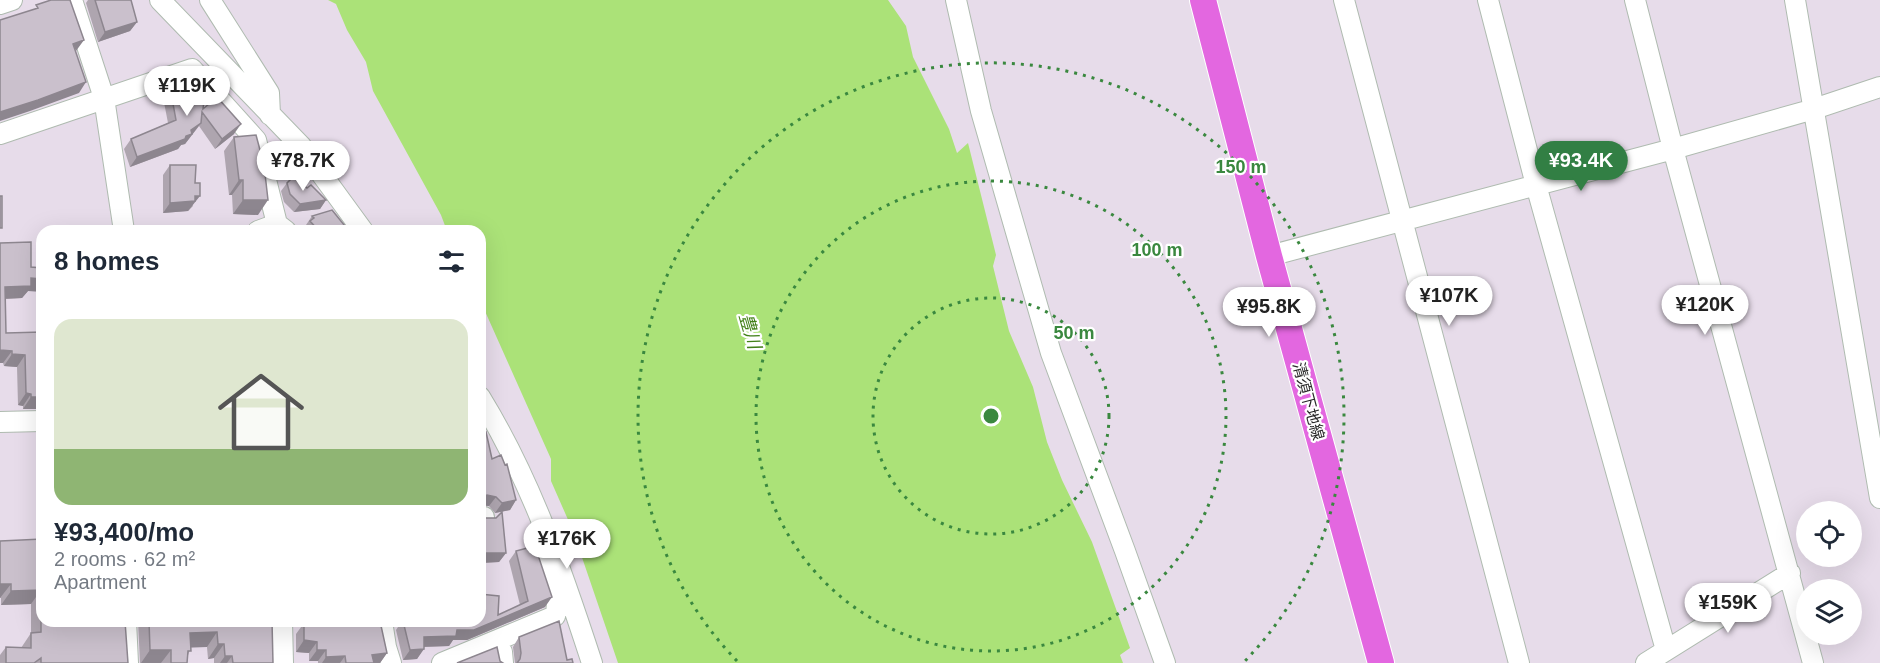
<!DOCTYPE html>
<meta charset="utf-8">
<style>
body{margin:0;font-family:Helvetica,"Noto Sans JP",sans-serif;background:#f6f6f7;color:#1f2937;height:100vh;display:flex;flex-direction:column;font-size:22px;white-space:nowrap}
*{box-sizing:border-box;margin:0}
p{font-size:20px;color:#747a83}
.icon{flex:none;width:33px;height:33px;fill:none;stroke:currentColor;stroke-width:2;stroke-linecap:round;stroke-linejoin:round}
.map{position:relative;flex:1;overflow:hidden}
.sheet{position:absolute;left:36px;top:225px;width:450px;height:402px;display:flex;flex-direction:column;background:#fff;border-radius:18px;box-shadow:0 6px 24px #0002}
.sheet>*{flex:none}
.tools{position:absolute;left:1796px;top:501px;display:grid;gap:12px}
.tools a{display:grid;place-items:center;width:66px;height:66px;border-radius:50%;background:#fff;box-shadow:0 6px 24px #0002;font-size:30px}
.price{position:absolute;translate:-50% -51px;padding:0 14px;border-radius:21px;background:#fff;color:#222;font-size:20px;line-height:39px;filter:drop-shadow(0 2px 3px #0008)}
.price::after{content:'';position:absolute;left:50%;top:36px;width:18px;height:14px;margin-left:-9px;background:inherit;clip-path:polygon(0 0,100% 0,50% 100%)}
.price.active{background:#327f44;color:#fff}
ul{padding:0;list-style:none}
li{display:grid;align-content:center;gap:12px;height:318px;padding:0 18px}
li span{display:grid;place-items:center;height:186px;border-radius:18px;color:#555}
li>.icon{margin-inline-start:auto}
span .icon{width:108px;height:108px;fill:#fffc;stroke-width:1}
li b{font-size:26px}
h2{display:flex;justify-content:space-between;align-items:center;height:72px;padding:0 18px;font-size:26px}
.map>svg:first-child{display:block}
.water{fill:#abe278}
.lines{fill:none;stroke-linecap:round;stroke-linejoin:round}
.minor-casing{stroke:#afbbb0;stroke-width:22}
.major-casing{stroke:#fff;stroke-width:28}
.minor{stroke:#fff;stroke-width:20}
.major{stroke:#e367e0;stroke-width:26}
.wall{fill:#aea5af}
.shaded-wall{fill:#8d868f}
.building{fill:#cac0cc;stroke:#8d868f;stroke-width:1.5}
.ring{fill:none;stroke:#3a883f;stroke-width:3;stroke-dasharray:3 6}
.labels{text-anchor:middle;stroke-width:4.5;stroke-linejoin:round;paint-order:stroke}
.street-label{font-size:16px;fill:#292929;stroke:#fff}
.water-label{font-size:18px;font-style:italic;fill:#428019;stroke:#fff}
.centre{fill:#3a883f;stroke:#fff;stroke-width:3}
.ring-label{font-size:18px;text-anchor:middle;font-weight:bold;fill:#3a883f;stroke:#fff;stroke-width:4.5;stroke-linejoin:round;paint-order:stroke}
</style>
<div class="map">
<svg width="1880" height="663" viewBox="0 0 1880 663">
<rect width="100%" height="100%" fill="#e7dcea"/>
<path class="water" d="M328,0H888L906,26L913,57L949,129L957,153L968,143L996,255L993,266L1009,331L1033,387L1047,442L1062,480L1092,542L1130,648L1120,655L1123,663H618L573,531L551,481V459L480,300V231H447L441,215L373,91L366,62L347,30L336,4Z"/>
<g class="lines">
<defs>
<path id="minor" d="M72,0L104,98L124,231
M160,0L301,146L363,231
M210,0L269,93L270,115
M956,0L981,111L1051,353L1125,551L1165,663
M1344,0L1519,663
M1488,0L1536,185L1666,650
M1635,0L1673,149L1813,663
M1795,0L1880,498
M0,4L12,0
M0,134L192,69L256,140L277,224L286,231
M258,231L277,224
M1269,256L1673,149L1814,109L1880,87
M480,397C531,480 562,571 592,663
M0,422L42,421
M480,517H484
M126,621L128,663
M282,621L283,663
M382,621L386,647L391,663
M496,642L502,652L503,663
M442,663L555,616C561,600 550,579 545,563
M1646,663L1790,573"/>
<path id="major" d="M1203,0L1269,256L1381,663"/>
</defs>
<use href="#minor" class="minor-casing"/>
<use href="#major" class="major-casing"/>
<use href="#minor" class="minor"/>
<use href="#major" class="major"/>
</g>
<path class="wall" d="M88,0H131L137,22L130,31L98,42L86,3Z
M169,82L234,134L215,149L199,126L185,144L181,145L178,149L130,167L124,149L131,139L168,123L162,92Z
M234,137L258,215L233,214L232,195H229L224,151Z
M170,165L193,206L188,211L163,213V175Z
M287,183L307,188L326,200L320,209L294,212L284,202L281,191Z
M312,216L349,231H304V230L307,226L306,225Z
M0,243L28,291L22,298L5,299L6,333L42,332V409H23V406L18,405L17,367L4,366L3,363H0Z
M492,459L516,500L510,510L495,513L489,506L480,505Z
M481,518L506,553L499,562L480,563V520Z
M0,541L128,663H0V655L6,647L21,648L31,633V604L1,605V598H0Z
M516,551L545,607L467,640H453L449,646L424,647L417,659L403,660L396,630L402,621H480L498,615L520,605L509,561Z
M138,621H272V663H214V658L208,659L207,647H191L188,655L187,663H140Z
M330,621H380L387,653L380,663H318V661H309V653L296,652V634L304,623H331Z
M519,637L567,660L573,663H515L513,647Z"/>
<path class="shaded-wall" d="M137,22L130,31L98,42L105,32Z
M84,40L76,51L73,44Z
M86,82L79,93L30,111L0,121V112Z
M201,123L185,144L181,145L178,149L130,167L137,157L191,130Z
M241,124L234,134L215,149L222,139Z
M239,180H243L232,195H229Z
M195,196H200L188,211L163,213L170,203Z
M243,200H268L258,215L233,214Z
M326,200L320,209L294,212L300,204Z
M31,278L42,279V292L28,291L22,298L0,299L5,287Z
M0,350L12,351L3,363H0Z
M12,354L25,355L17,367L4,366Z
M26,393L31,394L23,406L18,405Z
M31,397H42V409H23Z
M487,495L496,497L489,506L480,505V499Z
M516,500L510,510L495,513L502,503Z
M484,553H506L499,562L480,563V560Z
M0,584H11L0,598Z
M41,590L31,604L1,605L11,591Z
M552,597L545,607L467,640H453L449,646L417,647L424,637L457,630Z
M217,632L207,647L180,648L190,633Z
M304,640L317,642L309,653L296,652Z
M218,644H224L214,658L208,659Z
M424,649L417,659L403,660L410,650Z
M150,650H171L161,663H141Z
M317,650H326L318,661H309Z
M387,653L380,663H366L372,655Z
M225,656H232L227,663H220Z
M345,656L340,663H322L326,657Z"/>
<path class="building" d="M51,0H70L84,40L73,44L86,82L38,100L0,112V20L38,8L36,5Z
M95,0H131L137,22L105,32Z
M193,74L194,80L200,79L206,85L203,109L217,97L241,124L222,139L202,112L201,123L191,130L192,134L186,136L185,139L137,157L131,139L176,120L169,82Z
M256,135L264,165L268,200H243V180H239L234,137Z
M170,165H196L195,183H200V196H195V201L170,203Z
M294,176L307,188L311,185L326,200L300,204L290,194L287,183Z
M0,196H2V228H0Z
M332,210L349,231H319L310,221L314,218L312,216Z
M184,227L185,231H173Z
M281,229L284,231H272Z
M31,242V267L42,268V279L31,278V286L5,287L6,333L42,332V397H31V394L26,393L25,355L12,354V351L0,350V243Z
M486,432L492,459L501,455L505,465L507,464L516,500L502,503L496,497L487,495L480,499V434Z
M502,512L506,553H484L481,518H496Z
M42,539V621H125L128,663H41V658L34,663H6V647L31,648V633L41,632V590L11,591V584H0V541Z
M535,546L552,597L474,630H457L456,636L424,637V649L410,650L403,621H480V594L499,596L498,615L528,601L516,551Z
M149,621H272L273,663H233L232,656H225L224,644H218L217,632L190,633L191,651H188L187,663H171V650H150Z
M334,621H380L387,653L372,655L374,663H346L345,656L326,657V650H317V642L304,640V623H333Z
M559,621L567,660L572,659L573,663H517L520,659L521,653L519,637Z
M497,647L500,661L503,663H457Z"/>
<g class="ring">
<circle cx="991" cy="416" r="118"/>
<circle cx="991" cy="416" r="235"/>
<path d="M737 661A353 353 0 1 1 1245 661"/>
</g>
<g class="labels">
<g class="street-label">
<text transform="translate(1309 401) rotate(75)" y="6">清須下地線</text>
</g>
<g class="water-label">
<text transform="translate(750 331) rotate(74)" y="6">豊川</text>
</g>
</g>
<circle cx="991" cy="416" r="9" class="centre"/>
<g class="ring-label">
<text x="1241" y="173">150 m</text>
<text x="1157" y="256">100 m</text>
<text x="1074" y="339">50 m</text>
</g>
</svg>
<div class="tools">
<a><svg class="icon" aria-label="locate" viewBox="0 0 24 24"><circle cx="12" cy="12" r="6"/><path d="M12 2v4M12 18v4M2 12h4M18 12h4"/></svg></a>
<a><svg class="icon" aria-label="layers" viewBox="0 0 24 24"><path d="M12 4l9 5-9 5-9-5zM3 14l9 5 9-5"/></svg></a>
</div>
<b class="price" style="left:187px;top:117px">¥119K</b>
<b class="price" style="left:303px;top:192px">¥78.7K</b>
<b class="price active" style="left:1581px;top:192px">¥93.4K</b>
<b class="price" style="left:1449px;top:327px">¥107K</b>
<b class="price" style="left:1705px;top:336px">¥120K</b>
<b class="price" style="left:1269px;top:338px">¥95.8K</b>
<b class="price" style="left:567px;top:570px">¥176K</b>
<b class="price" style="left:1728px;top:634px">¥159K</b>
<section class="sheet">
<h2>8 homes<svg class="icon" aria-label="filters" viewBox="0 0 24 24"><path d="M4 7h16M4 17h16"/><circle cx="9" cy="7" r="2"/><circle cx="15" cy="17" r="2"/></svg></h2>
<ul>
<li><span style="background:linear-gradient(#dfe7d0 70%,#8fb573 0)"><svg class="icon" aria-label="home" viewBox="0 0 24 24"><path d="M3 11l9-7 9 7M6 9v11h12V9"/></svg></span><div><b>¥93,400/mo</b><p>2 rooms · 62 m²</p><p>Apartment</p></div></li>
</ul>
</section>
</div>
